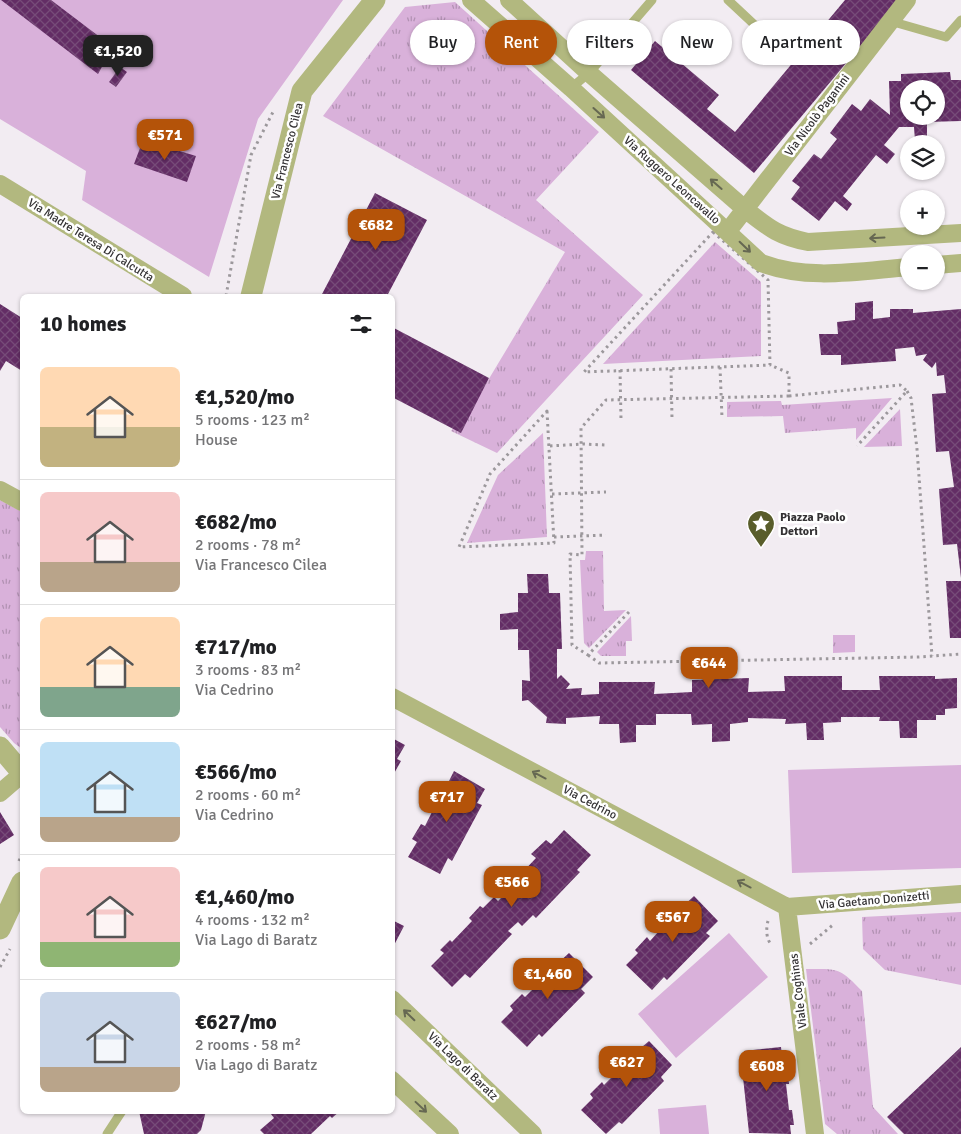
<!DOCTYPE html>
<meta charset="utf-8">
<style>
body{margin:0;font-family:Signika,sans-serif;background:#f2f2f2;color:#202124;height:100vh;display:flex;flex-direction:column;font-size:19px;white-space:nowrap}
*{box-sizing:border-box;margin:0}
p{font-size:16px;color:#757577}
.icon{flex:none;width:28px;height:28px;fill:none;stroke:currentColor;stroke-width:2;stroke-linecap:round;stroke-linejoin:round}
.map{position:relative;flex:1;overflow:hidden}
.panel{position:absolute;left:20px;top:294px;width:375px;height:820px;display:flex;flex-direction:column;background:#fff;border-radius:8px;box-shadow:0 1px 4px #0004}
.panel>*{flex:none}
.hud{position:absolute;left:410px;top:20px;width:475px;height:45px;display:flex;gap:10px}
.buttons{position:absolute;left:900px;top:80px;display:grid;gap:10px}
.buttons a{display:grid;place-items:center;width:45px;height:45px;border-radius:50%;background:#fff;box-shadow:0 1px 4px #0004;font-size:25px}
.price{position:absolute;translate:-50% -42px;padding:0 11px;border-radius:10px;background:#b45309;color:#fff;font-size:16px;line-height:32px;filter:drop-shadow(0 1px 2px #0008)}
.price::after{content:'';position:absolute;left:50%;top:30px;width:15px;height:11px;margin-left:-8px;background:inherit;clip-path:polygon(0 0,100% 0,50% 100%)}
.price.current{background:#222;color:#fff}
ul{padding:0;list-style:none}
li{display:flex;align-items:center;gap:15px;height:125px;padding:0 20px}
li+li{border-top:1px solid #e0e0e0}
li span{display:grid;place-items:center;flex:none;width:140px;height:100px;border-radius:8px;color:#555}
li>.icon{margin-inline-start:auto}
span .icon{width:60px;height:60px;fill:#fffc;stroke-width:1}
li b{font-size:21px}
h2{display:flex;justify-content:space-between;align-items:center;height:60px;padding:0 20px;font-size:21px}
.chip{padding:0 18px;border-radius:22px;background:#fff;box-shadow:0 1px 4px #0004;font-size:18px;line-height:45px}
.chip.current{background:#b45309;color:#fff}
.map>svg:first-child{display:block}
.grass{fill:url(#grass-tufts)}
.garden{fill:#d9b1da}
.building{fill:url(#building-cross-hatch);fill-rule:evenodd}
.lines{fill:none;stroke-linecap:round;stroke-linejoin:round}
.path{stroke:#9c989c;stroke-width:3;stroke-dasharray:2.5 4;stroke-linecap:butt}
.service{stroke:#b2b87f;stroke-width:9}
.minor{stroke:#b2b87f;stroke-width:18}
.tertiary{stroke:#b2b87f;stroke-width:21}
.oneway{stroke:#666852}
.labels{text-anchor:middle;stroke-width:5;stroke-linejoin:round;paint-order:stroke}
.street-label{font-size:12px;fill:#343234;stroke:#fff}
.poi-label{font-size:12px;font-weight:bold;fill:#343234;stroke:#fff;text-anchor:start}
</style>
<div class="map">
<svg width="961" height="1134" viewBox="0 0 961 1134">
<defs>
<pattern id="grass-tufts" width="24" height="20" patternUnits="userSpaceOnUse" patternTransform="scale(1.25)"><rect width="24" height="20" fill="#d9b1da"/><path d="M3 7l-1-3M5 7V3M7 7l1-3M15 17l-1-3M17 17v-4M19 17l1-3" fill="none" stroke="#b191b2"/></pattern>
<pattern id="building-cross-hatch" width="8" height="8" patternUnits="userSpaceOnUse" patternTransform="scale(1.25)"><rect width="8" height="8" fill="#632d65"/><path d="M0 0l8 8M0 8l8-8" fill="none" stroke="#764b78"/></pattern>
</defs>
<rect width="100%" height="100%" fill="#f2ecf2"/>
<path class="grass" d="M455,2L599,132L536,200L643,295L497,453L451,431L484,387L565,252L323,116L405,7Z
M715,242L761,282V356L603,364Z
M892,398L856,440V428L785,433L783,416L727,417V402L781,401L782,405Z
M900,409L902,446L864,447Z
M543,433L547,537L467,543L498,475Z
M0,500L22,512V749L14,743L0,727Z
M586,551H603L604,611L626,610L589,648L584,643L580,560H585Z
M631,616L632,641H626V656H601L597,652Z
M833,635H855V652L833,653Z
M961,912V985L885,970L863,949L862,917Z
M806,969C838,969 839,967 862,991L873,1107L898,1134H837L825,1124Z"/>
<path class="garden" d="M0,0H343L258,119L209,277L82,200L86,171L0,119Z
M961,765V868L792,873L788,770Z
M729,933L768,977L676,1058L638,1014Z
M706,1105L709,1134H660L658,1109Z"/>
<path class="building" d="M1,0H51L113,47L98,74Z
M845,0H899L754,173L631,70L655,41L719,95L707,109L735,132Z
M120,67L127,72L116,87L109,82Z
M950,72L951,80H961V121L927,122V141H915L914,127H899L884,145L895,154L887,164L876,155L843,196L852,204L847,211L835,201L819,221L791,199L800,187L792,181L814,154L821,159L837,139L830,133L852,104L861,111L870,99L890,115L889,81H901V74ZM909,89H936V116H909Z
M143,140L196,156L187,182L134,164Z
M375,193L427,220L387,296H321Z
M873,301V319L890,317V309H913V313L961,309V578L957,544L943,545L939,489L954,487L949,451L936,452L932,394L946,393L944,375L937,376L936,362L932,368L923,360L927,354L916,356L914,347L895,349L896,361L841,365V355H821L819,334H838L837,322L855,320V303Z
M0,304L22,318V371L6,361L0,371Z
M392,327L489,378L461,433L392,397Z
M527,574H548L549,593H560L562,649H557V679L561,675L570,684L566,689L582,688L581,695L599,694V682H655L654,694L692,692V680L749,678L748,692L785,691L784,676H842V690H880L879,676H935V679L957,678V708L945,709V715H936V720H917V738H900L899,721H879L880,717H841V722L823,723L824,740H807L806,723L785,724L786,719L748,718V722L730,724V741L712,742V724L692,725L691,714H656V725H636V742L620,743L619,724H599L600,716L566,718V724L546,723L547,717L528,700L522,701V680L530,681L529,650H518V629L500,630V614L518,612V593H528Z
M946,581H961V638H950Z
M392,738L405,745L397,759L401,761L392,777Z
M454,771L485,789L477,803L482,805L452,861L448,858L440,874L408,857L417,842L412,839L421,824L425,826L436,804L433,803L442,784L446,787Z
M0,812L14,835L0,844Z
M564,830L591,855L577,870L580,872L536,918L533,915L522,926L518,922L508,931L512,934L470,978L465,974L452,987L431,966L444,953L440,950L450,940L452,942L472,921L469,918L480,906L483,908L494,897L498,901L509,890L504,886L516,873L519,876L536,858L531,854L546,840L551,844Z
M694,896L718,921L706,933L710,936L667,980L664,977L652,990L626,965L638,953L635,950L647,937L650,941L667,922L664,918L677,905L680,909Z
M392,920L404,926L392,949Z
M569,953L593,977L581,989L585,993L542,1037L539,1034L527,1047L501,1022L513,1010L510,1006L522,994L525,997L543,979L539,975L552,962L555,966Z
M649,1041L672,1065L661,1077L664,1081L622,1124L619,1122L606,1134L581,1110L593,1098L590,1094L602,1082L604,1085L622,1067L619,1063L631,1049L635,1053Z
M781,1047L783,1066L787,1065L789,1084H786L789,1110H792L794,1125H790L791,1134L749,1133L742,1068H746L744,1051Z
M961,1047V1134H904L887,1117Z
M139,1111H206L201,1130L197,1134H144Z
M274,1111H340L332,1118L330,1116L311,1134H264L260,1130L274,1118L271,1114Z"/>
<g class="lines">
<path class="path" d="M713,232L768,280L770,365L584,372Z
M226,296L251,155L273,112
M720,367L722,418
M671,369L672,419
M620,370L621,420
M907,391L911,398L917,449L932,656
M789,396L900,385L907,391L857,446
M547,411L554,543L459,547L490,474Z
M550,446L583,444L605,445
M552,494L606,492
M554,537L606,535
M629,612L588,655L572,645L570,554L582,555L581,428L606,400L789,396V373L770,365
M588,655L599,663L919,657L961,654
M19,861L22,853
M768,921C766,928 766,939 771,944
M810,944L834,924
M0,967L10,949"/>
<path class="service" d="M728,0L758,28
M890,21L946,37L961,20
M571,88L589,73L652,0
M107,1134L122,1111"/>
<path class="minor" d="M471,0L571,88L761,263C809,281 859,271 909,267
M509,0L589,73L746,210C769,228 778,236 808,242L961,233
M0,184L183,296
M728,231L907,0
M936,265L961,263
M0,490L22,502
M392,697L787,907
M0,793L22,774
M787,907L815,1134
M787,907L961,894
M392,999L533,1134
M392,1080L450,1134"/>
<path class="tertiary" d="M251,296L302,91L375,0
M0,747L22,773
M0,929L22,882"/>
</g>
<defs><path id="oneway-shaft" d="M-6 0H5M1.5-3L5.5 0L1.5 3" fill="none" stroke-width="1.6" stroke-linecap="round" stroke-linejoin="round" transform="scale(1.25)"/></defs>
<g class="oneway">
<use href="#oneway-shaft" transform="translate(599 113) rotate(42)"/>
<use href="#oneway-shaft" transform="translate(716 184) rotate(-139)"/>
<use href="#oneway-shaft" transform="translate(877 238) rotate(177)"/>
<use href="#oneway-shaft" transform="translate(745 247) rotate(44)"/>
<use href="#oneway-shaft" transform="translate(539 775) rotate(-152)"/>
<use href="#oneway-shaft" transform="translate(744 884) rotate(-152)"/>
<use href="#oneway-shaft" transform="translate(409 1015) rotate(-136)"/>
<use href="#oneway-shaft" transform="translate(421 1107) rotate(43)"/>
</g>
<defs>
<symbol id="sight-pin" viewBox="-11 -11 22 30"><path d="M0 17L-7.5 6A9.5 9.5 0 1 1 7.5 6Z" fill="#595d2b" stroke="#fff"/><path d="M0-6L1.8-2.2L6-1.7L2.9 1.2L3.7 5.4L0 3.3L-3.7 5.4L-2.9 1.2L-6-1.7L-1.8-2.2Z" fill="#fff"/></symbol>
</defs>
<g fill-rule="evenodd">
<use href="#sight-pin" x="745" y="508" width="32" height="43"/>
</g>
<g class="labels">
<g class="street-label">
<text transform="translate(817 115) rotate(-53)" y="4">Via Nicolò Paganini</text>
<text transform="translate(287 151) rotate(-76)" y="4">Via Francesco Cilea</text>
<text transform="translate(672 180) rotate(42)" y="4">Via Ruggero Leoncavallo</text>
<text transform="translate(91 240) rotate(32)" y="4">Via Madre Teresa Di Calcutta</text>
<text transform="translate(590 802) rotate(28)" y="4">Via Cedrino</text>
<text transform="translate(874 900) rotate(-5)" y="4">Via Gaetano Donizetti</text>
<text transform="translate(798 991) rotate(-97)" y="4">Viale Coghinas</text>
<text transform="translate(463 1066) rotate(44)" y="4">Via Lago di Baratz</text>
</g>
<g class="poi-label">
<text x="780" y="521">Piazza Paolo<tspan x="780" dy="14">Dettori</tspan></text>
</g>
</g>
</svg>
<div class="buttons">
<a><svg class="icon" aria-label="locate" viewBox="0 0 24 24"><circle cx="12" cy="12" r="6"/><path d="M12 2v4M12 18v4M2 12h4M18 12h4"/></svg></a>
<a><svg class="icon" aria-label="layers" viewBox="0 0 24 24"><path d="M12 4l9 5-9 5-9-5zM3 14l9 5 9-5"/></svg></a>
<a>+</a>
<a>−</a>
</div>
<b class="price current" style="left:118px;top:77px">€1,520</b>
<b class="price" style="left:165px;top:161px">€571</b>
<b class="price" style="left:376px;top:251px">€682</b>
<b class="price" style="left:709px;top:689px">€644</b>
<b class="price" style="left:447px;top:823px">€717</b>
<b class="price" style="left:512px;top:908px">€566</b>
<b class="price" style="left:673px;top:943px">€567</b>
<b class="price" style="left:548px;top:1000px">€1,460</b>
<b class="price" style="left:627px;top:1088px">€627</b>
<b class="price" style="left:767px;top:1092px">€608</b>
<div class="hud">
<a class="chip">Buy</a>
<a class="chip current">Rent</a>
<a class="chip">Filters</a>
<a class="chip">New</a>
<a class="chip">Apartment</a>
</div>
<section class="panel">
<h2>10 homes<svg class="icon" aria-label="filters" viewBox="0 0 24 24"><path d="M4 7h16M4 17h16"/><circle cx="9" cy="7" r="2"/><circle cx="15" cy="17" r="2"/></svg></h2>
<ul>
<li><span style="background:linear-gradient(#ffd9b3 60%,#c2b280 0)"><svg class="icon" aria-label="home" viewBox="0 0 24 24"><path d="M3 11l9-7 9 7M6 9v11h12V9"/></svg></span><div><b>€1,520/mo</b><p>5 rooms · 123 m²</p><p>House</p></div></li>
<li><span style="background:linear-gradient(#f6c9c9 70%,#b9a48a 0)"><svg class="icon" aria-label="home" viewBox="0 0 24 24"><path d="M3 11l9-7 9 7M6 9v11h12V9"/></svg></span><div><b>€682/mo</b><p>2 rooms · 78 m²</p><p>Via Francesco Cilea</p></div></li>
<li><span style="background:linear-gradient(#ffd9b3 70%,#7fa58c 0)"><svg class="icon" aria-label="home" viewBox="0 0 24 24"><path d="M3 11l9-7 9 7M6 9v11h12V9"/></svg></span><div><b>€717/mo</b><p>3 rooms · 83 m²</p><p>Via Cedrino</p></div></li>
<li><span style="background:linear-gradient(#bfe0f5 75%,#b9a48a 0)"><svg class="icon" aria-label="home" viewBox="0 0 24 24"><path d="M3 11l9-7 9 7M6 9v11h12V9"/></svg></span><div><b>€566/mo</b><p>2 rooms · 60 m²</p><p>Via Cedrino</p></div></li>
<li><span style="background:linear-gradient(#f6c9c9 75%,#8fb573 0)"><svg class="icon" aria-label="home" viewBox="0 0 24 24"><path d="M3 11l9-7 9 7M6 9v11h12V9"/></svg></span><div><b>€1,460/mo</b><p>4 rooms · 132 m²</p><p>Via Lago di Baratz</p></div></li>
<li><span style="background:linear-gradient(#c9d6e8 75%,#b9a48a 0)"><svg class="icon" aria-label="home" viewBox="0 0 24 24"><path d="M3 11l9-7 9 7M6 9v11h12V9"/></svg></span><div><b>€627/mo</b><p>2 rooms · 58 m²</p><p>Via Lago di Baratz</p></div></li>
</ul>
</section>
</div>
